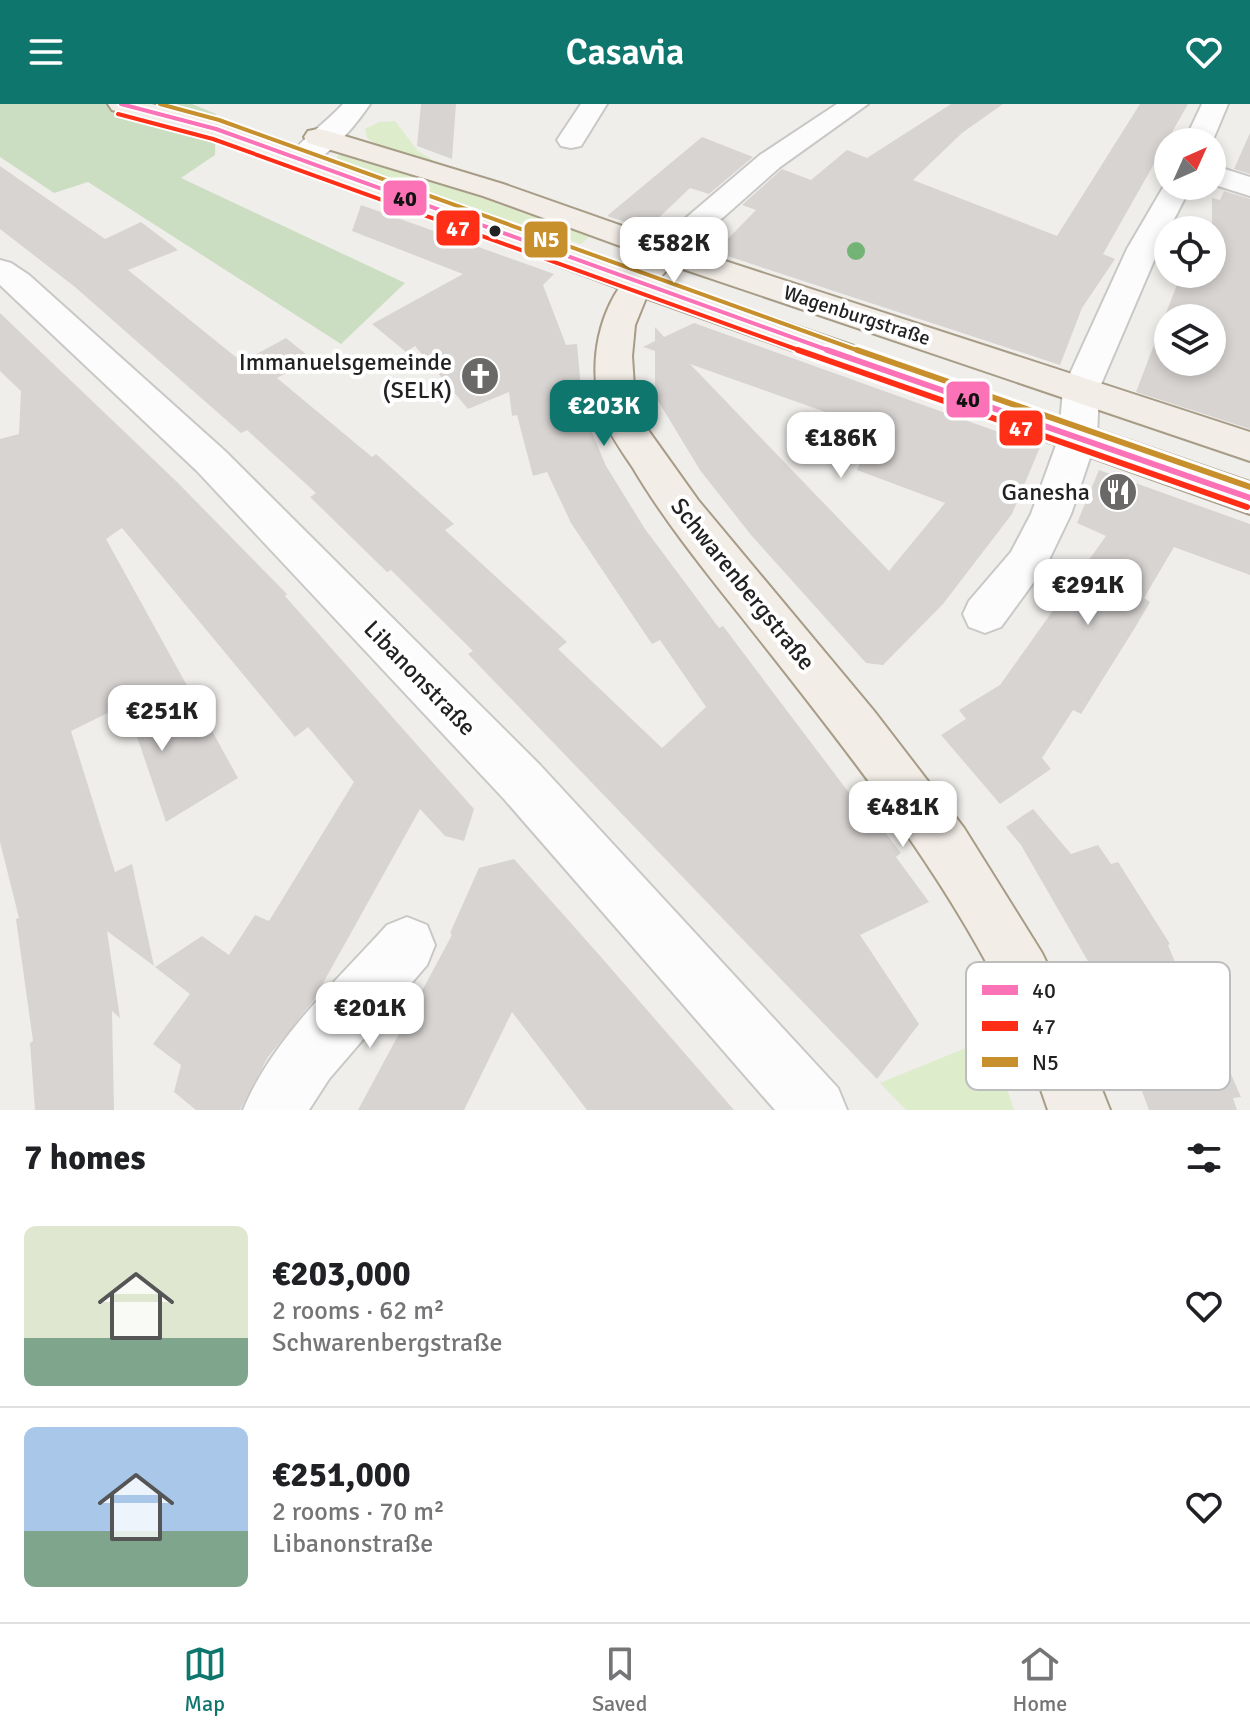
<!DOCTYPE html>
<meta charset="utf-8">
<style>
body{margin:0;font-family:Signika,sans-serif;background:#f2f2f2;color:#202124;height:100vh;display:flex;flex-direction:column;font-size:30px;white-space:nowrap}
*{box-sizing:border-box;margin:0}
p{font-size:26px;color:#757577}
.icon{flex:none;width:44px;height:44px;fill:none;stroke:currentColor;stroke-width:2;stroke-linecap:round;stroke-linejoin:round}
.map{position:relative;height:1006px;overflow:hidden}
.drawer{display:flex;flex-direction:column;background:#fff;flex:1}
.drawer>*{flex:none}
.needle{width:52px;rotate:45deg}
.tools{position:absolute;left:1154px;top:24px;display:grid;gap:16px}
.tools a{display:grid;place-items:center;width:72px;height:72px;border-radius:50%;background:#fff;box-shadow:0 4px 12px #0003;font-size:40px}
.price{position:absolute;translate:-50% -68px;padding:0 18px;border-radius:16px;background:#fff;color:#222;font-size:26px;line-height:52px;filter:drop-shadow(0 2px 4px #0008)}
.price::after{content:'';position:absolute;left:50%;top:48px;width:24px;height:18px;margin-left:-12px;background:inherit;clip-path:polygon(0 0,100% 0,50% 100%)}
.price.active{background:#0f766e;color:#fff}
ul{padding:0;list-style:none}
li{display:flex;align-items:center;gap:24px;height:200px;padding:0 24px}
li+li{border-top:2px solid #e0e0e0}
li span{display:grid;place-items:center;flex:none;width:224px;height:160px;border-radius:12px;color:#555}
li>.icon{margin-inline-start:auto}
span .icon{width:96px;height:96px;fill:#fffc;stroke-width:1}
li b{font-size:34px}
h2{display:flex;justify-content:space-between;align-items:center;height:96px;padding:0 24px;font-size:34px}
header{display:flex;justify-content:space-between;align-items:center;height:104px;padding:0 24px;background:#0f766e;color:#fff;font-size:36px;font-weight:600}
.menu{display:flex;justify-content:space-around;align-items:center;height:112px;border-top:2px solid #e0e0e0;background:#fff;font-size:22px;color:#757577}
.menu a{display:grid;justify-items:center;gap:4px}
.menu .active{color:#0f766e}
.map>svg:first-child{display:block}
.grass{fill:#ddeccb}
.forest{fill:#cbdec1}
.building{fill:#d7d4d2;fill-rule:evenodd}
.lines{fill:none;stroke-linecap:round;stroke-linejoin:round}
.minor-casing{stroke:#c9c8c7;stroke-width:4}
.major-casing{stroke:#a79c86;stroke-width:4}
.minor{fill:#fdfcfc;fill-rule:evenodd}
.major{fill:#f3ede7;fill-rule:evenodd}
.bus-1-far1-casing{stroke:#fff;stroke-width:8}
.bus-1-casing{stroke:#fff;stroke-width:12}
.bus-2-far1-casing{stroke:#fff;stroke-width:8}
.bus-2-casing{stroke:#fff;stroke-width:12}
.bus-3-far1-casing{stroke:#fff;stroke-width:8}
.bus-3-casing{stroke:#fff;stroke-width:12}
.bus-1-far1{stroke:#fc72b6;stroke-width:4}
.bus-1{stroke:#fc72b6;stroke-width:6}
.bus-2-far1{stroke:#ff2e17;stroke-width:4}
.bus-2{stroke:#ff2e17;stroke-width:6}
.bus-3-far1{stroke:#c8902c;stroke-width:4}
.bus-3{stroke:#c8902c;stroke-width:6}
.tree{fill:#73b476}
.bus-dot{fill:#222;stroke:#fff;stroke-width:3}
.labels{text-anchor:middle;stroke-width:8;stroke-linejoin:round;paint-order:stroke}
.far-street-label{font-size:20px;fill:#222;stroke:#fff}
.poi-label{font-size:24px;fill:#222;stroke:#fff;text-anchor:end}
.street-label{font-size:24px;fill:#222;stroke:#fff}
.key{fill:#fff;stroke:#bdbdbd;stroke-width:2}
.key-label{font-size:22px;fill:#222}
.line-badge{stroke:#fff;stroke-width:3}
.badge-label{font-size:22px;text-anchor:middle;font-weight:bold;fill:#fff}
.pale-badge-label{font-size:22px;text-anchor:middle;font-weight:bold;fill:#111}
</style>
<header><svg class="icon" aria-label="menu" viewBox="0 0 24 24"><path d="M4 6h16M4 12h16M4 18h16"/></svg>Casavia<svg class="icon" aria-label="heart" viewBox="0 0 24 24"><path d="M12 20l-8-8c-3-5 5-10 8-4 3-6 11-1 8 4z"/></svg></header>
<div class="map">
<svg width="1250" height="1006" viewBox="0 0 1250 1006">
<rect width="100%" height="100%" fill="#f0eeeb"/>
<path class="grass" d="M395,17L418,47L448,65L379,42L367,34L365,25L379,18Z
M347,49L382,59L590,132L581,140L334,59L337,52Z
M990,934L1014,1006H906L880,979Z"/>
<path class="forest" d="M0,0H192L216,10L215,51L181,74L405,179L341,240L88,78L54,89L0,53Z"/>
<path class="building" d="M421,0H456L452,55L417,42Z
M951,0H1003L962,29L913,76L1057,132L1140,0H1188L1103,150L1115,155L1082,204L1060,261L715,148L756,106L742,101L782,65L811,76L847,46L867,54Z
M1250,29V70L1234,65Z
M702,33L753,53L709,90L690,84L647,125L607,112Z
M0,62L105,135L141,118L178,146L128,166L242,258L286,234L312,255L277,274L372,353L376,350L454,420L445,426L567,538L558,545L662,644L706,603L660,536L652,540L625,500L571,419L547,368L533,372L517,311L512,312L509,288L468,305L415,242L406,248L372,220L463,170L352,127L361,101L554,170L543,181L566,241L577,240L583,307L606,362L645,425L719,524L723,522L868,714L872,711L901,749L896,753L929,798L860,831L919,920L877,975L468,550L473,547L391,466L387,468L310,393L316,389L247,326L241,329L75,183L0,125Z
M1224,87L1250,95V325L1136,288L1181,170H1212V94L1220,96ZM1168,214H1212V258H1168Z
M0,209L177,378L287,490L285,492L474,705L464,737L445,732L420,705L313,897L268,953L240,1006H196L174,988L181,961L153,940L190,890L155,863L202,832L229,851L255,811L269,817L354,678L308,623L295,633L122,424L106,435L238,674L166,718L126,600L71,627L115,768L132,760L154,862L107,827L120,914L112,907L114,1006H35L30,939L33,937L16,815L19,814L0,738V335L19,330L21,287L0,267Z
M694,219L1040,343L1012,410L943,500L883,561L866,559L751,431L700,366L655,292V247L643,243L655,237V223L664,233ZM690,260L876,326L857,366L945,399L889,467Z
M1099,366L1250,420V471L1174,443L1144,494L1150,498L1136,522L1081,610L1073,606L1042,654L1051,665L1000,700L941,631L966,615L959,606L1000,581L1106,432L1077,419Z
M1033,705L1071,750L1098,741L1111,760L1118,758L1170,840L1168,841L1180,870L1198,895L1241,993L1233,994L1237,1006H1149L1104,885L1021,741L1006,723Z
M514,755L601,853L734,1006H587L512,908L464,1006H358L452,831L450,829L479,764Z"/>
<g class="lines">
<defs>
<path id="minor" d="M343,0H370C355,22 319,68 291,61L287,55C299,37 326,19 343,0Z
M581,0H607L581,42L571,44L561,42L557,36Z
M837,0H868L780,63L676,155L665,158L654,155L649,148L654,141L760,51Z
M1202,0H1228L1212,38H1184Z
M1212,61L1250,73V92L1212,80Z
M1168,75V82H1191L1159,145L1099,285L1097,333L1071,410L1047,460L1001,523L985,529L969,523L963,510L969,497L1011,448L1031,410L1059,333L1063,285L1127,145Z
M0,156L11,159L29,171L225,347L540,661L838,984L847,1006H775L504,695L197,367L0,181Z
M407,813L427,821L435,841L427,861L329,975L309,1006H243C273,934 336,878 387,821Z"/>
<path id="major" d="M108,0H152L226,19L632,166L645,151L483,92L308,39L304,33L308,27L318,25L328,27L503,80L676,141L1250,328V357L671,161L659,175L1250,378V410L646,194L635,221L632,252L634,283L643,319L698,396L874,607L964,724L1042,849L1074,915L1110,1006H1048C1034,966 1021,926 1002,888C939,764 852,653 766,544C720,485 671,428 633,364C623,349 612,334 605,317C588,275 594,222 619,184L206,31L112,6Z"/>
</defs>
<use href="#minor" class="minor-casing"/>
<use href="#major" class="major-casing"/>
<use href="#minor" class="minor"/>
<use href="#major" class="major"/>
<defs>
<path id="bus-1-far1" d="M121,0L216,25L833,248"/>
<path id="bus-1" d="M827,246L1250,394"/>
<path id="bus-2-far1" d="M118,10L213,35L804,248"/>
<path id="bus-2" d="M798,246L1247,403"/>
<path id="bus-3-far1" d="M160,0L219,16L862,248"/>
<path id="bus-3" d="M857,246L1250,383"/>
</defs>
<use href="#bus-1-far1" class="bus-1-far1-casing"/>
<use href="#bus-1" class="bus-1-casing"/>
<use href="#bus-2-far1" class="bus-2-far1-casing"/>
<use href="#bus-2" class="bus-2-casing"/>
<use href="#bus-3-far1" class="bus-3-far1-casing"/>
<use href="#bus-3" class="bus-3-casing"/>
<use href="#bus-1-far1" class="bus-1-far1"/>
<use href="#bus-1" class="bus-1"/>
<use href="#bus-2-far1" class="bus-2-far1"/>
<use href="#bus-2" class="bus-2"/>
<use href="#bus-3-far1" class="bus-3-far1"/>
<use href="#bus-3" class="bus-3"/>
</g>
<circle class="tree" cx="856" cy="147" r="9"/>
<defs>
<symbol id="church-disc" viewBox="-11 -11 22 22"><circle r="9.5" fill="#6a6968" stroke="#fff"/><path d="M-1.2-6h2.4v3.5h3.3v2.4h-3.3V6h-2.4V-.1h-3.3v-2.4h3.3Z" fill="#fff"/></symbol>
<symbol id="restaurant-disc" viewBox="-11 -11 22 22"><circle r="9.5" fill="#6a6968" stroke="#fff"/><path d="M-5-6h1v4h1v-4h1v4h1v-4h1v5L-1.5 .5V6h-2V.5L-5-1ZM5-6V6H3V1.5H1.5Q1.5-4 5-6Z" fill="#fff"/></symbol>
</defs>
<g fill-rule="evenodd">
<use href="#church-disc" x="458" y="250" width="44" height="44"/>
<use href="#restaurant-disc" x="1096" y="366" width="44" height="44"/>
</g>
<circle class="bus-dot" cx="495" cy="127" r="7"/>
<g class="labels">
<g class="far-street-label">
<text transform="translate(857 211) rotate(18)" y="7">Wagenburgstraße</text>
</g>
<g class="poi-label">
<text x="452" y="266">Immanuelsgemeinde<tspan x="452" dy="28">(SELK)</tspan></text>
<text x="1090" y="396">Ganesha</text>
</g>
<g class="street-label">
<text transform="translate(743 480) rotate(51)" y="8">Schwarenbergstraße</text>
<text transform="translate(420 574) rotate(46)" y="8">Libanonstraße</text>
</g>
</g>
<rect x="966" y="858" width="264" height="128" rx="12" class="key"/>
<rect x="982" y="881" width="36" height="10" fill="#fc72b6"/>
<rect x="982" y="917" width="36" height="10" fill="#ff2e17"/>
<rect x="982" y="953" width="36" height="10" fill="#c8902c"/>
<g class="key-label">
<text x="1032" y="894">40</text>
<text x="1032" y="930">47</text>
<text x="1032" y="966">N5</text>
</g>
<g class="line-badge">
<rect x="382" y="75" width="46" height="38" rx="8" fill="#fc72b6"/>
<rect x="435" y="105" width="46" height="38" rx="8" fill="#ff2e17"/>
<rect x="523" y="116" width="46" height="39" rx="8" fill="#c8902c"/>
<rect x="945" y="276" width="46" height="39" rx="8" fill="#fc72b6"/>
<rect x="998" y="305" width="46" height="38" rx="8" fill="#ff2e17"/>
</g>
<g class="badge-label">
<text x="458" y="132">47</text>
<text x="546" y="143">N5</text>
<text x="1021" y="332">47</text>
</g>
<g class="pale-badge-label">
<text x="405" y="102">40</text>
<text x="968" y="303">40</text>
</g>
</svg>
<div class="tools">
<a><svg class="needle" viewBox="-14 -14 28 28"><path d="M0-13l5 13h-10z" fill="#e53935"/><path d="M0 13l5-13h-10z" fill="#757577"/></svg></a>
<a><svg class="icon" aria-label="locate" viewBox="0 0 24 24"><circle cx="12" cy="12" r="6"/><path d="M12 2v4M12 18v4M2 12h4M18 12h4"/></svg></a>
<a><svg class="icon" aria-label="layers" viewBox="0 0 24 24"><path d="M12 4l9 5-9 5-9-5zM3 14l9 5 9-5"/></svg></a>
</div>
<b class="price" style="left:674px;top:181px">€582K</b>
<b class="price active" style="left:604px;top:344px">€203K</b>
<b class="price" style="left:841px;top:376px">€186K</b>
<b class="price" style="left:1088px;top:523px">€291K</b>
<b class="price" style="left:162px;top:649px">€251K</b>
<b class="price" style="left:903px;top:745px">€481K</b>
<b class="price" style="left:370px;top:946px">€201K</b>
</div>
<section class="drawer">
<h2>7 homes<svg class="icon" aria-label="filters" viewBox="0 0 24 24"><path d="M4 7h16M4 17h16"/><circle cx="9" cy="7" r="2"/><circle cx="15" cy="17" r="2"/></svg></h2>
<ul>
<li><span style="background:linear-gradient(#dfe7d0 70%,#7fa58c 0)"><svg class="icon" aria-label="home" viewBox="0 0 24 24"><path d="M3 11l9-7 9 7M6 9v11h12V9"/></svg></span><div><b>€203,000</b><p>2 rooms · 62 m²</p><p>Schwarenbergstraße</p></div><svg class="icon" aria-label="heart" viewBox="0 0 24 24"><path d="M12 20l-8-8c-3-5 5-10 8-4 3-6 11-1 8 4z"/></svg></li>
<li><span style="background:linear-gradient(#a9c7e8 65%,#7fa58c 0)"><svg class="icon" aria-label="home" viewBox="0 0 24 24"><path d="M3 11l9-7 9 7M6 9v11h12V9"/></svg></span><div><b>€251,000</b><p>2 rooms · 70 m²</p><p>Libanonstraße</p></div><svg class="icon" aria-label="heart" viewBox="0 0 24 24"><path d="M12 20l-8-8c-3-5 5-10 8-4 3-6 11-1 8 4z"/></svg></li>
</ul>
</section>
<nav class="menu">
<a class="active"><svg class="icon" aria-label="map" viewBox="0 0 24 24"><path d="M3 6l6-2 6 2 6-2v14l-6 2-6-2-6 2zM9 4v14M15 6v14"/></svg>Map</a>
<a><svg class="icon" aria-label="saved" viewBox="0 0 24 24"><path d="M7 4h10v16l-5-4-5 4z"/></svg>Saved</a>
<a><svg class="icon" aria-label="home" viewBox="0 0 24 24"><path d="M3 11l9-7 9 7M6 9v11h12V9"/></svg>Home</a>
</nav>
